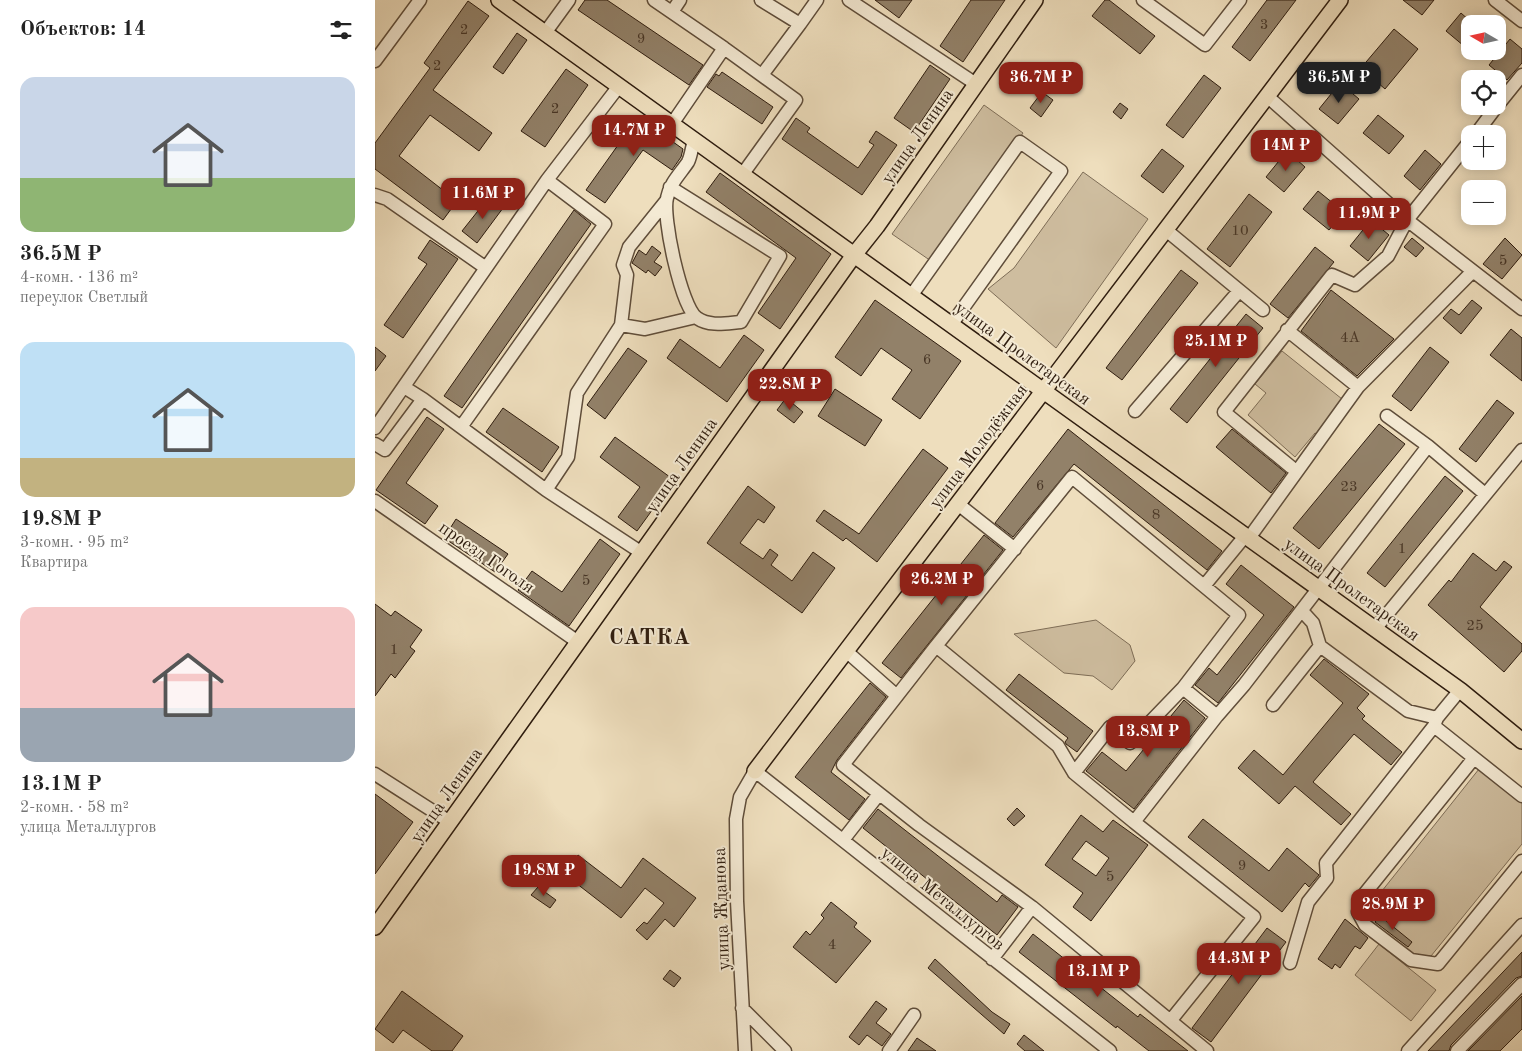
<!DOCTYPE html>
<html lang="ru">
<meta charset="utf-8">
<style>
body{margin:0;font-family:"Old Standard TT",serif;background:#f2f2f2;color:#222;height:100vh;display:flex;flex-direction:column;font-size:19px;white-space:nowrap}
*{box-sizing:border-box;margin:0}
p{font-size:16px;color:#767676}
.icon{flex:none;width:28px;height:28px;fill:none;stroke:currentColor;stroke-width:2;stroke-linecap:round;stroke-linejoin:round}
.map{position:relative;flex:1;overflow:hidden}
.details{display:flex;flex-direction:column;background:#fff;width:375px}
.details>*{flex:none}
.needle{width:32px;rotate:279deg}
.tools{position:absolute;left:1086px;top:15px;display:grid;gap:10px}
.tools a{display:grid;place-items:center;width:45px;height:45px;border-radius:10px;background:#fff;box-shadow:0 2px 12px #0003;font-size:25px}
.price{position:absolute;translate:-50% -42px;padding:0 11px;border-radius:10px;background:#8f2418;color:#fff;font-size:16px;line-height:32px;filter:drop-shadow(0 1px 2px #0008)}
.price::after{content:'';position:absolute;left:50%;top:30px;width:15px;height:11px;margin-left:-8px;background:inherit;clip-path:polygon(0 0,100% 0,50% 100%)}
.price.selected{background:#222;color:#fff}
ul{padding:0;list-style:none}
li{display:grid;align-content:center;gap:10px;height:265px;padding:0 20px}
li span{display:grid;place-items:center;height:155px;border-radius:15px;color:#555}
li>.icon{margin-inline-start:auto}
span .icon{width:90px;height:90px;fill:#fffc;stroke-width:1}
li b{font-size:21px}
h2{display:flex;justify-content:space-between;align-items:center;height:60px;padding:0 20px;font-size:21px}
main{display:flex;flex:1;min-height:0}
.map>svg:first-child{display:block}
.green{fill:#cebd9f;stroke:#7e6d57}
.building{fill:#928169;stroke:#2f1d0f;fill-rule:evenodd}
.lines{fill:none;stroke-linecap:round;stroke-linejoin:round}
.minor-casing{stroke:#5f4d3a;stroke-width:15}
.major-casing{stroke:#2f1d0f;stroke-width:18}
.minor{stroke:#f4ead4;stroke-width:12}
.major{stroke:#eedebd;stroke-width:15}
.labels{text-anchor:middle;stroke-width:4;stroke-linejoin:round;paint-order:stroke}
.number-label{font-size:15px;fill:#483626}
.street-label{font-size:18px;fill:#2f1d0f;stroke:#f4ead4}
.district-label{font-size:22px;font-weight:bold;letter-spacing:1px;fill:#2f1d0f;stroke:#f4ead4}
</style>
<main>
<section class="details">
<h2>Объектов: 14<svg class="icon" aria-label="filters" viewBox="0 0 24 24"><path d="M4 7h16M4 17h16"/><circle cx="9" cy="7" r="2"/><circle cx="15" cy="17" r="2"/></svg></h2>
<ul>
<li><span style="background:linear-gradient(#c9d6e8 65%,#8fb573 0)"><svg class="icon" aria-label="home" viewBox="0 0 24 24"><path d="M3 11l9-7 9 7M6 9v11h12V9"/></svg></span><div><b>36.5M ₽</b><p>4-комн. · 136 m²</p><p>переулок Светлый</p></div></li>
<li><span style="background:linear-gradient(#bfe0f5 75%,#c2b280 0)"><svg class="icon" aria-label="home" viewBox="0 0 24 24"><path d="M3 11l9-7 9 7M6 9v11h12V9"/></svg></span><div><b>19.8M ₽</b><p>3-комн. · 95 m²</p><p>Квартира</p></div></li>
<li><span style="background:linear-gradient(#f6c9c9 65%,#9aa5b1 0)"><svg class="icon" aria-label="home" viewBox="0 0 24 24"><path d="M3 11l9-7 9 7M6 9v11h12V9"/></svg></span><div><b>13.1M ₽</b><p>2-комн. · 58 m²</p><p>улица Металлургов</p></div></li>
</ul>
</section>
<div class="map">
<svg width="1147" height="1051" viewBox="0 0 1147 1051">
<rect width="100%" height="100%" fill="#eedebd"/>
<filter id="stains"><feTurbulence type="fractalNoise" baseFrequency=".004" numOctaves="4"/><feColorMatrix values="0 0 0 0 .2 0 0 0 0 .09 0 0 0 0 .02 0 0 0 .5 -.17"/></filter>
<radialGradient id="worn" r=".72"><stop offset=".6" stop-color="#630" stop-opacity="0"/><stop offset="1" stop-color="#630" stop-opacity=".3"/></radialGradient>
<path class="green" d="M609,105L648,133L556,261L517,234Z
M708,172L773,219L681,348L613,289L639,268Z
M907,351L972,403L945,436L940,433L920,457L873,415L891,393L880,384Z
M721,620L755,645L760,661L737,690L718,676L689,673L639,634Z
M1104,769L1147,802V844L1056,956L1031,954L996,926L995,906Z
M1004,944L1061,990L1036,1021L980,975Z"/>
<path class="building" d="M210,0H232L328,65L314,85L203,10Z
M500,0H537L524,18Z
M596,0H630L588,62L565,46Z
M730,0H734L780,36L765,54L717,16Z
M892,0H921L875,61L857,47Z
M1028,0H1059L1047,15Z
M93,1L114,16L58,90L117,133L104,151L55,115L24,156L82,201L68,220L0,169V143L55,68L49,63Z
M1086,13L1095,21V51L1071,31Z
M1019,29L1043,49L1010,89L986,68Z
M142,33L152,40L128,74L118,67Z
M1135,39L1147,49V63L1132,80L1114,65Z
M555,65L575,79L539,132L519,118Z
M191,69L213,85L170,147L146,131Z
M347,72L398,107L387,124L332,87L341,74L344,76Z
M829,75L846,88L808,138L791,125Z
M965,83L984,99L963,124L944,109Z
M667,92L678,100L666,117L655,108Z
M745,103L753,109L746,119L738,112Z
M1003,115L1029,136L1014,154L988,133Z
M263,117L308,149L306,157L297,170L268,150L230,203L211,190Z
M421,118L435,128L432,132L483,168L499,145L494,142L501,131L522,145L487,195L407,139Z
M787,149L809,166L788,193L766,176Z
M1050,150L1066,164L1045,190L1029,176Z
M912,151L930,167L909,192L891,177Z
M345,173L456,254L405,329L383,313L421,258L331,192Z
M943,191L969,212L954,230L928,209Z
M874,194L897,212L855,267L832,249Z
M114,197L128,208L102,243L87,231Z
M199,210L216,224L87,408L69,396Z
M996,220L1014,235L993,261L975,246Z
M1037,238L1049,248L1041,257L1029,247Z
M1130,238L1147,255L1127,279L1108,264Z
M55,240L83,259L28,338L9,325L52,264L43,258Z
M277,246L286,253L279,262L287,267L280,276L273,270L271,273L257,263L264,250L271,255Z
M940,247L959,262L913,318L895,304Z
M806,270L823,283L747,380L731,368Z
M956,290L1019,339L982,376L926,331Z
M500,300L586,361L545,419L517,399L537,370L506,348L486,376L460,357Z
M1097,300L1107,308L1086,334L1068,318L1076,309L1084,315Z
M871,314L888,328L812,423L795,409Z
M1136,329L1147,338V381L1115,355Z
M369,335L389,350L352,402L292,358L305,339L345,368Z
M0,347L11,356L0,371Z
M1055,347L1074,362L1036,411L1017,396Z
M253,348L272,361L230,419L212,405Z
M460,389L507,420L490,446L443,416Z
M411,398L428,412L419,423L402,410Z
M1122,400L1139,413L1101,462L1084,449Z
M128,408L184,447L167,472L111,432Z
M52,417L69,429L31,483L63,506L50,524L1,490Z
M1004,424L1030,444L944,549L918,528Z
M693,429L847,551L832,570L699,464L638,537L620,523Z
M857,429L911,473L896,493L841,447Z
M240,437L299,480L262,531L243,517L265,487L225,457Z
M548,449L573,468L502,562L471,538L468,541L441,521L449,510L484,534Z
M1070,476L1088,491L1010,587L992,573Z
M373,486L400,507L389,523L383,519L365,543L388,559L395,549L403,555L396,565L417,581L438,552L460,568L427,613L332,543Z
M81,519L133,554L120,572L69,538Z
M609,535L628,550L526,678L507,663Z
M225,539L245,554L194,626L143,590L157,571L187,592Z
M1098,553L1121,571L1129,561L1137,567L1105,607L1147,644V651L1129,672L1053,605L1074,580L1076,582Z
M866,565L919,607L843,703L820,685L834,668L842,675L889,615L851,584Z
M0,604L16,616L20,611L47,630L35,647L40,651L20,678L16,674L0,696Z
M949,659L994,694L982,708L990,716L987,719L1027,752L1016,765L979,734L938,782L976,814L966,825L920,786L904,804L863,768L879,750L908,775L968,703L935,675Z
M644,674L718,731L702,752L691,744L690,742L693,738L631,690Z
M495,683L511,697L462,760L456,772L490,799L474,820L420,777Z
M809,700L830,718L759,809L711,771L727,752L751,771Z
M0,794L38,822L0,874Z
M642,808L650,816L639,826L632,819Z
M503,809L622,902L627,895L643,907L622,935L488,828Z
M706,815L728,832L738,820L773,845L716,921L698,907L708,893L670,865ZM711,841L734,858L721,876L697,859Z
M828,819L894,871L912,848L944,875L934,887L930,883L907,912L813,837Z
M203,855L246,888L268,858L321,898L299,927L290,919L272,940L261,930L269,922L272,924L289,903L270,888L246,918L188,873Z
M163,887L181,900L175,908L156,895Z
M456,902L482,923L479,927L496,941L461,983L418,947L431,931L435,935L449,918L446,915Z
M1005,916L1037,942L1033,947L1000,922Z
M970,919L993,938L985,949L980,946L965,968L960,964L957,969L943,959Z
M892,928L911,942L836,1042L817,1028Z
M658,934L763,1017L765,1014L813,1051H774L742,1026L741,1028L644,952Z
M1147,952V976L1141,978L1076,1045L1074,1051H1053Z
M560,959L617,1012L635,1024L629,1034L553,968Z
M295,970L306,978L299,987L288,979Z
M27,991L88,1036L77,1051H57L28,1030L18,1043L0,1029Z
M1147,996V1029L1125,1051H1093Z
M501,1001L512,1009L501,1023L516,1034L507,1046L492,1035L484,1045L474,1037Z
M649,1035L669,1051H650L642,1044Z
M542,1038L561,1051H533Z"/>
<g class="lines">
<defs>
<path id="minor" d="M279,0L349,48L297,124
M386,0L425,24L442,0
M474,0L601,84
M768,0L830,45L865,0
M1120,0L1147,21
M297,12L305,0
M170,33L194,0
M349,48L421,100L367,175
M0,61L45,0
M387,75L425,24
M892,96L1032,220L1147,309
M1122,106L1147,75
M1101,134L1122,106
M295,187L405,256L366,322C352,323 335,327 322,318C306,307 287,216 292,198C295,183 305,174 313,162C316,156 317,147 319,140
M0,195L12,199L111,268
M791,230L888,310
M536,296L645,142L686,171L576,325
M246,325L252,275L248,265L254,247L291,201
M912,330L983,387
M29,387L48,399L171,490L267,553
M760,411L864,291
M1012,416L1053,446
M86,427L230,224L172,180
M0,428L172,180L244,86
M0,444L10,450L48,399
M916,467L849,412L957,275L980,285L1013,256L1032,220L1095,141
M171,490L193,457L202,393L246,325L270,329L321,317
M0,501L203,642
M583,504L640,549
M874,538L983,387L1098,271
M829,586L870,536
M1000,629L1147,450
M561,646L697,477L864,615L808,688
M945,646L1033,711L1062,718L1085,690
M471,651L522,696
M898,705L945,646L938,623L927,611
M1059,726L1147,796
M1099,758L987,897L983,912L990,925L1036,960L1063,964L1147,861
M699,773L759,822L842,716
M0,774L75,822
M759,822L879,917L796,1020
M468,840L504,794
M617,959L657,907
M915,963L933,902L952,878L951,863L1059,726L1062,718
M367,1008L410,1051
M370,1051L362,901L361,819L365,797L380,771L735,1051
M514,1051L539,1015
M832,1051L657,907L544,825L468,765L561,646L683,746L699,773L735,727L755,743L808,688L842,716L869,685L1053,446L1110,494
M1033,1051L1147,925
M1082,1051L1147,984"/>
<path id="major" d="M124,0L1085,690L1147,741
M380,771L965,0
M0,927L479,255L502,226L660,0"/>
</defs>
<use href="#minor" class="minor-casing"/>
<use href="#major" class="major-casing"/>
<use href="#minor" class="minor"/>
<use href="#major" class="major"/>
</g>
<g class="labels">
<g class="number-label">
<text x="889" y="29">3</text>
<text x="89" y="34">2</text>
<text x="266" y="43">9</text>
<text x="62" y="70">2</text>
<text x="180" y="113">2</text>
<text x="865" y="235">10</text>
<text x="1128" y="265">5</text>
<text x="975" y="342">4А</text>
<text x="552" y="364">6</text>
<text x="665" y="490">6</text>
<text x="974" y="491">23</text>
<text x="781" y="519">8</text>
<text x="1027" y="553">1</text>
<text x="211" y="585">5</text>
<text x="1100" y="630">25</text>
<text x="19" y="654">1</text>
<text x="867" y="870">9</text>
<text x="735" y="881">5</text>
<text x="457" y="949">4</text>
</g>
<g class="street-label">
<text transform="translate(542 136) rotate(-55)" y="6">улица Ленина</text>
<text transform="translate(648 353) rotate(36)" y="6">улица Пролетарская</text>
<text transform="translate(603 446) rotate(-53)" y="6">улица Молодёжная</text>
<text transform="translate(306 465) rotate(-55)" y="6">улица Ленина</text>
<text transform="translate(112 557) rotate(35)" y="6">проезд Гоголя</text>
<text transform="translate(977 589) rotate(36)" y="6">улица Пролетарская</text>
<text transform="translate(71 795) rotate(-55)" y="6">улица Ленина</text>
<text transform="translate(568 898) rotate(39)" y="6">улица Металлургов</text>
<text transform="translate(346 909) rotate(-92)" y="6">улица Жданова</text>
</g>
<g class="district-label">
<text x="275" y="644">САТКА</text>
</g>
</g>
<rect width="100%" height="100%" filter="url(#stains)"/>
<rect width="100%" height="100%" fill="url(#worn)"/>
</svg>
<div class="tools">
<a><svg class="needle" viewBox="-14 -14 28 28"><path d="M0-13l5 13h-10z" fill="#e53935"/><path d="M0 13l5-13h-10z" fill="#767676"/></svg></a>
<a><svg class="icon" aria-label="locate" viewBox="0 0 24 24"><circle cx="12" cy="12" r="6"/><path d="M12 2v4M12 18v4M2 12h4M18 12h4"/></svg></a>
<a>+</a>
<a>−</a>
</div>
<b class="price" style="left:666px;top:104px">36.7M ₽</b>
<b class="price selected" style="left:964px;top:104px">36.5M ₽</b>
<b class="price" style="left:259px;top:157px">14.7M ₽</b>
<b class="price" style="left:911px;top:172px">14M ₽</b>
<b class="price" style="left:108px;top:220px">11.6M ₽</b>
<b class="price" style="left:994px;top:240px">11.9M ₽</b>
<b class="price" style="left:841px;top:368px">25.1M ₽</b>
<b class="price" style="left:415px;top:411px">22.8M ₽</b>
<b class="price" style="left:567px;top:606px">26.2M ₽</b>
<b class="price" style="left:773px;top:758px">13.8M ₽</b>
<b class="price" style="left:169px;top:897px">19.8M ₽</b>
<b class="price" style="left:1018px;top:931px">28.9M ₽</b>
<b class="price" style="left:864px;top:985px">44.3M ₽</b>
<b class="price" style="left:723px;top:998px">13.1M ₽</b>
</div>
</main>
